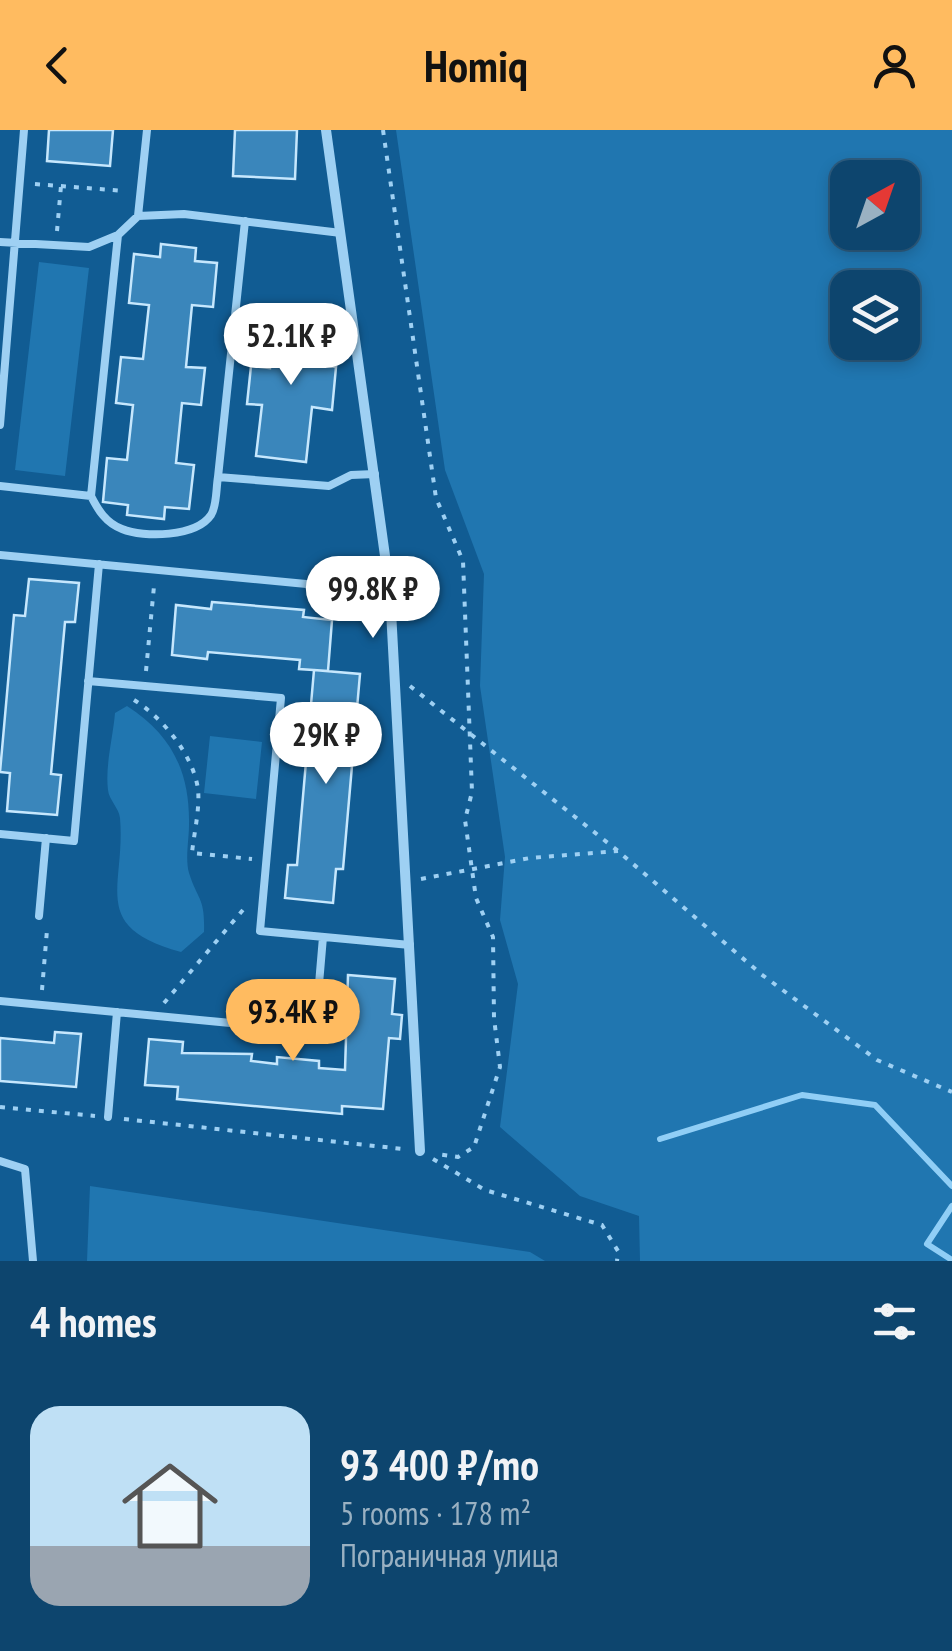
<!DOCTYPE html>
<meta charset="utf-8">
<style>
body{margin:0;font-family:"PT Sans Narrow",sans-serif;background:#1b4f76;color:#f1f3f6;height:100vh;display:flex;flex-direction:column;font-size:38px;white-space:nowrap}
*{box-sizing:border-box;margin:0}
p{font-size:32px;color:#9ab1c2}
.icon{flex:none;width:55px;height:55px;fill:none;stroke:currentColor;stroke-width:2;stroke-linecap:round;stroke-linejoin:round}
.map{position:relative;height:1131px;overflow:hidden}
.panel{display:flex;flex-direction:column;background:#0d456e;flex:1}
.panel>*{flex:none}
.needle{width:65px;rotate:40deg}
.tools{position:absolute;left:830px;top:30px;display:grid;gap:20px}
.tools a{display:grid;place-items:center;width:90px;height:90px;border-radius:20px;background:#0d456e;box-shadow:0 5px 15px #0003,0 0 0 2px #2d5d81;font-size:50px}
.price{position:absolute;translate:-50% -85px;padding:0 22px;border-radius:35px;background:#fff;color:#222;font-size:32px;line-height:65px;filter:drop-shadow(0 2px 5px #0008)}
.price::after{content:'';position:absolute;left:50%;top:60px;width:30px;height:22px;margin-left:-15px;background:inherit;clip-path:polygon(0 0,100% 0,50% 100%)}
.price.selected{background:#ffbb60;color:#111}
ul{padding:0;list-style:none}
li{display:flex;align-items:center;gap:30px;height:250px;padding:0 30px}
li+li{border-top:2px solid #2d5d81}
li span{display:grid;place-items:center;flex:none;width:280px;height:200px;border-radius:30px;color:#555}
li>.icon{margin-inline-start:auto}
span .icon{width:120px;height:120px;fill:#fffc;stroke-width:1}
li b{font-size:42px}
h2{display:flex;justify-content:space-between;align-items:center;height:120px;padding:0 30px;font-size:42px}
header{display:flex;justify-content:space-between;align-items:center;height:130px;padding:0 30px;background:#ffbb60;color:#111;font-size:45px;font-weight:700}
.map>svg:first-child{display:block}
.green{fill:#2076b0;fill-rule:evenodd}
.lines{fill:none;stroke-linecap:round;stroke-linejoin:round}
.stream{stroke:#90cef6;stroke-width:6}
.building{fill:#3a86bb;stroke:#c6e7fd;stroke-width:2.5}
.path{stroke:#9ed0f3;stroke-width:4;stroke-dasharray:5 8;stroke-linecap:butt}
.service{stroke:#9ed0f3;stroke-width:8}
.minor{stroke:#9ed0f3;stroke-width:10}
</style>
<header><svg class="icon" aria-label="back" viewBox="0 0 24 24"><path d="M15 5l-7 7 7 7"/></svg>Homiq<svg class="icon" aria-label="person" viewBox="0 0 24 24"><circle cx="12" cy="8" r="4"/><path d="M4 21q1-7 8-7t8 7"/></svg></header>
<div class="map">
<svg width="952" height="1131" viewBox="0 0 952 1131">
<rect width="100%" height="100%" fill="#115c93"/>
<path class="green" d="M396,0H952V1131H640L639,1086L580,1066L500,997L518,854L500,790L505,727L480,556L484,444L445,340ZM848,48H902V102H848ZM848,158H902V212H848Z
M39,132L89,138L65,346L15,340Z
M127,576C172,605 190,642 189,695C189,709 185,729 189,743C198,771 205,767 204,802L181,822C88,797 126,757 120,688C119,678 109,670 108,660C105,636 113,607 115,583Z
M210,606L262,612L256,669L204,663Z
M90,1056L530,1122L545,1131H87Z"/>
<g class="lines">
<path class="stream" d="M660,1009L802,965L875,975L952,1056
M952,1076L927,1114L952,1130"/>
</g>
<path class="building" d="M49,0H113L110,36L47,31Z
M235,0H297L295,49L233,46Z
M161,114L196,118L195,131L217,133L213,177L192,175L186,237L205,238L201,275L182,273L176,333L194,335L189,379L165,377L164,389L127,385L128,375L103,372L107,328L127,330L133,275L116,273L121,227L143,229L149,175L129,173L134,124L160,127Z
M275,183L321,188L316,235L336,237L332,280L312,277L306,332L256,326L262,275L247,274L251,236L270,238Z
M29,449L79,453L75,492H65L51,644L61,645L57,685L7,681L10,643L0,642L14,485L25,486Z
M212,472L304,480L303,487L332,490L328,541L299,539L300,530L208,522L207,529L172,525L176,475L211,479Z
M314,540L360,544L343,739H336L333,773L285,768L288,735H297Z
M348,845L395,849L392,884L402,885L400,909L389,908L383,979L342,976V984L177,969L178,957L145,955L149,909L183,912L182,923L252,924L251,931L277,934V927L319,931V938L345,940Z
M55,902L81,904L76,957L0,951V908L54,913Z"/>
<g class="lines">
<path class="path" d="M383,0L436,368L463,431L472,662L465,690L476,768L493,807L494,888L500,937L474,1017L458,1027L437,1024
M35,54L125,61
M57,101L61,56
M146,541L154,456
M410,556L618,721L761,844L877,930L952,962
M134,570C163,588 193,625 198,659C200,679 194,703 192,723L252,729
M421,749L530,728L618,721
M42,860L47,800
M164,873L248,774
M0,977L95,986
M124,989L403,1019
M433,1029L485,1060L602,1095L618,1121L617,1131"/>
<path class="service" d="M138,86L147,0
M0,112L89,117L118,105
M0,295L24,0
M218,347L245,91
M0,356L91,366C98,380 106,393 122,399C144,408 196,407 211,385C217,376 216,358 218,347L329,356L351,345L375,344
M91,366L118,105L138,86L184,84L341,103
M0,425L390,462
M88,551L281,568L260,801L410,815
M0,704L74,711L99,434
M39,786L46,708
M0,871L315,901L323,807
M108,987L117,882
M0,1031L25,1039L33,1131"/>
<path class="minor" d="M326,0L390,462L420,1021"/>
</g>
</svg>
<div class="tools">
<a><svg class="needle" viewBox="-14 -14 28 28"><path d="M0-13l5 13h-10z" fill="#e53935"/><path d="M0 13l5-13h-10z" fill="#9ab1c2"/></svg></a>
<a><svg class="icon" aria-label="layers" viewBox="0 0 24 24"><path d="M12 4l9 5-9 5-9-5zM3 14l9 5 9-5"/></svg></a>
</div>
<b class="price" style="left:291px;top:258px">52.1K ₽</b>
<b class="price" style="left:373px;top:511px">99.8K ₽</b>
<b class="price" style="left:326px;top:657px">29K ₽</b>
<b class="price selected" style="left:293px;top:934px">93.4K ₽</b>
</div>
<section class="panel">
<h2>4 homes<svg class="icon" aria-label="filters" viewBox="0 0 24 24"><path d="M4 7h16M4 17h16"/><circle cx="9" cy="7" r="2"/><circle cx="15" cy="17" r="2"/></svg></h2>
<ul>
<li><span style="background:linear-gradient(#bfe0f5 70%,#9aa5b1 0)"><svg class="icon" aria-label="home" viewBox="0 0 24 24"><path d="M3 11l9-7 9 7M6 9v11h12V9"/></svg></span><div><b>93 400 ₽/mo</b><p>5 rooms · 178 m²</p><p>Пограничная улица</p></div></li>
</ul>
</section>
